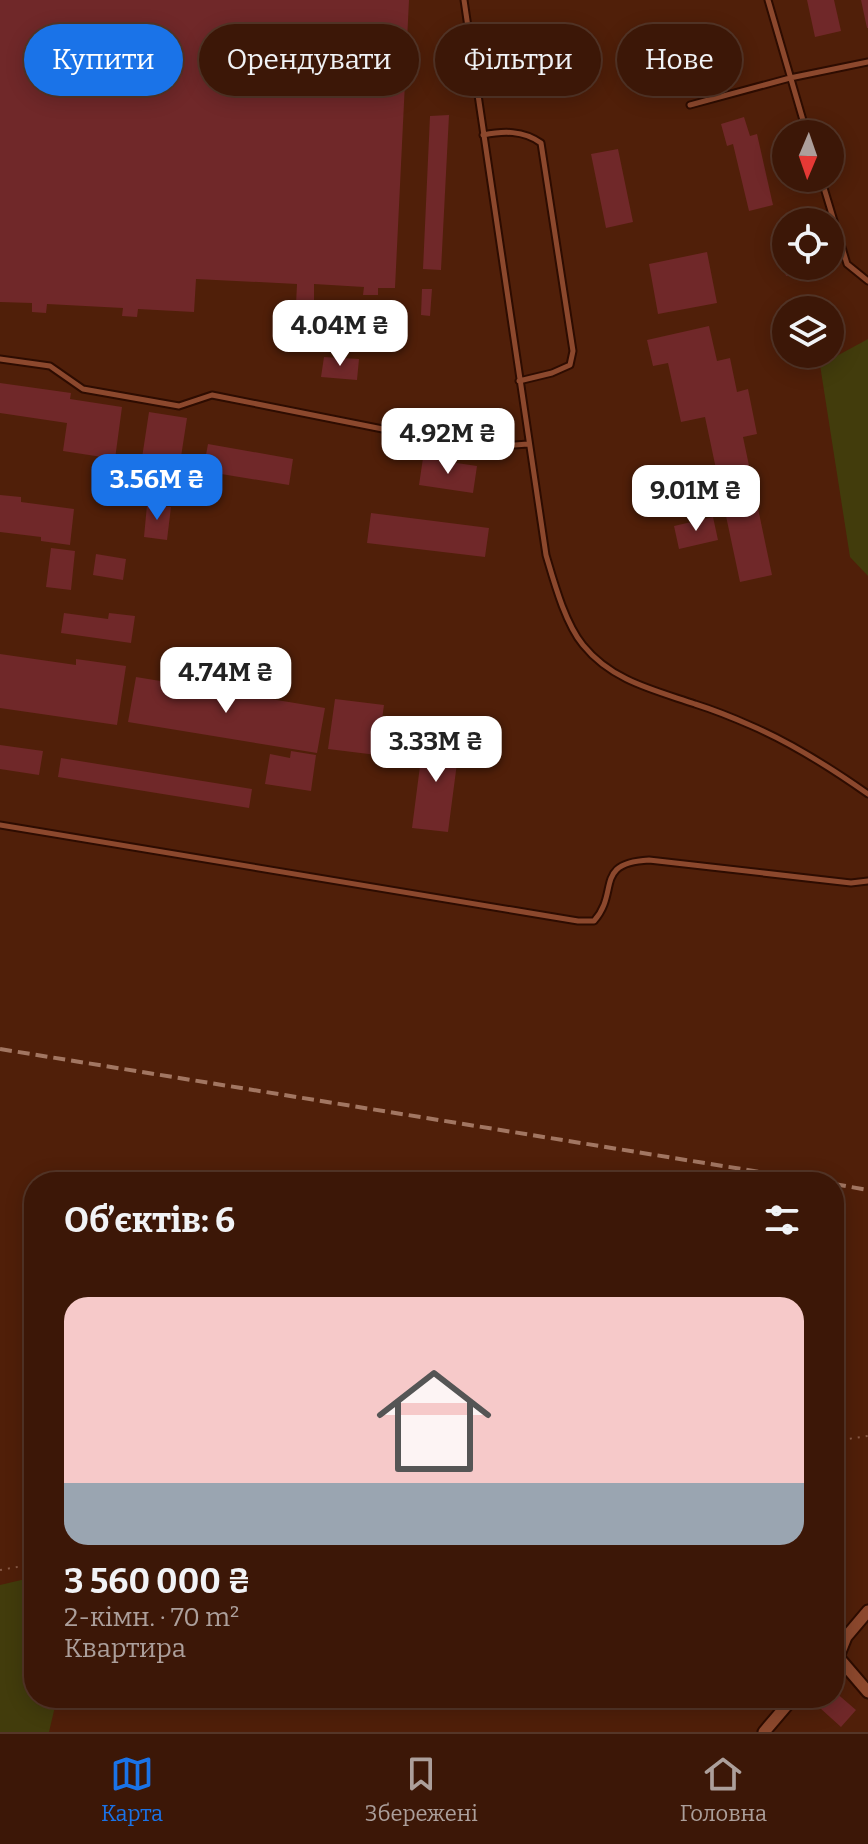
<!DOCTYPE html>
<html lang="uk">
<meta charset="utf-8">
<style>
body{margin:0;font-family:Bitter,serif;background:#432011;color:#f1f3f6;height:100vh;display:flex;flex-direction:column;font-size:30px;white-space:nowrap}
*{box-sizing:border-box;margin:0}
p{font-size:26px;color:#ac9f9b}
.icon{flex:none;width:44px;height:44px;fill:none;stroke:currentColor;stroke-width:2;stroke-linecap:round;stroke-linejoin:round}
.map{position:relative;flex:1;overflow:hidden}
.panel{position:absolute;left:24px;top:1172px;width:820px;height:536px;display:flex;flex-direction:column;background:#3c1707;border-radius:32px;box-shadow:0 4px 20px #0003,0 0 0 2px #553628}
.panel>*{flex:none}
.top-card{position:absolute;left:24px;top:24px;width:820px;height:72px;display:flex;gap:16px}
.needle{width:52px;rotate:182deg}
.buttons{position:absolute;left:772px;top:120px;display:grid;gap:16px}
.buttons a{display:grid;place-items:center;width:72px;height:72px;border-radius:50%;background:#3c1707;box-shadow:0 4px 20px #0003,0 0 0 2px #553628;font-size:40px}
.price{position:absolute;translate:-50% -68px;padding:0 18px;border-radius:16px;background:#fff;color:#222;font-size:26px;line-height:52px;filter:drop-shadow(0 2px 4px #0008)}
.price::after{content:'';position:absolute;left:50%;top:48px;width:24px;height:18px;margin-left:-12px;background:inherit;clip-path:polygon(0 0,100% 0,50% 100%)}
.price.current{background:#1a73e8;color:#fff}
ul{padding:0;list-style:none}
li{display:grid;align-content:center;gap:16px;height:424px;padding:0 40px}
li span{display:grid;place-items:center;height:248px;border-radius:24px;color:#555}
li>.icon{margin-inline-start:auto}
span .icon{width:144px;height:144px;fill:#fffc;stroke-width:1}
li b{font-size:34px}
h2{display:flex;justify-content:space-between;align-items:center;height:96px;padding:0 40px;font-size:34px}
.pill{padding:0 28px;border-radius:36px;background:#3c1707;box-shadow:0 4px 20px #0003,0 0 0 2px #553628;font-size:28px;line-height:72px}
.pill.current{background:#1a73e8;color:#fff}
.menu{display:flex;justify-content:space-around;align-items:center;height:112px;border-top:2px solid #553628;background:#3c1707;font-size:22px;color:#ac9f9b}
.menu a{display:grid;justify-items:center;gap:4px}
.menu .current{color:#1a73e8}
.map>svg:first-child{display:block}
.green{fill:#423c0c}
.building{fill:#702829}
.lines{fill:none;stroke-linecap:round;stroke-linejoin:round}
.service-casing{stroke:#2d0c01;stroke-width:9}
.minor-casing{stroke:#2d0c01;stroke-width:15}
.path{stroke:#885a46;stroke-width:2;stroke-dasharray:2 6;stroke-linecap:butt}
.service{stroke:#8c482d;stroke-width:5}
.minor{stroke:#8c482d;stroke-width:11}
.rail{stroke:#a27662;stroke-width:4;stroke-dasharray:12 6;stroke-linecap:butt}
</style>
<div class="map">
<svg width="868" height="1732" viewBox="0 0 868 1732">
<rect width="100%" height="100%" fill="#501f09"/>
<path class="green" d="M868,339V576L850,557L820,365Z
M34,1577V1698H57L49,1732H0V1585Z"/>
<path class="building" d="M0,0H409L395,288H378V295H363L364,287L314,284V328L295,326L297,284L196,279L194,312L138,309L137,317L122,316L123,308L47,304L46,313L32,312V303L0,302Z
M807,0H834L841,31L815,37Z
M861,0H868V28H867Z
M449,115L441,270L423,269L430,116Z
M744,117L750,136L757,134L773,205L749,211L733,144L727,146L721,124Z
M618,149L633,222L606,228L591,154Z
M707,252L717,303L658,314L649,264Z
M784,266H823V267L786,276Z
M422,289H432L430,316L421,315Z
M709,326L717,361L730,358L737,392L748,389L757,434L743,437L772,575L740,582L705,417L681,422L668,363L653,366L647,340Z
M324,357L359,359L357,380L321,377Z
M0,383L71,393L70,399L122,407L115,459L63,451L67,423L0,413Z
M149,412L187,418L176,489L138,484Z
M208,444L293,459L289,485L203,471Z
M423,458L477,466L473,493L419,485Z
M0,495L21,497V502L74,509L70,545L41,541V537L0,532Z
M147,505L171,507L167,540L144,537Z
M371,513L489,528L485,557L367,543Z
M713,517L718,540L679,549L674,526Z
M51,548L75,551L71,590L46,587Z
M96,554L126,559L123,580L93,575Z
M64,613L108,619L109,613L135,616L131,643L61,633Z
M0,654L76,665V659L126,666L117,725L0,708Z
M136,677L325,708L317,753L128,722Z
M335,699L384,705L377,755L328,749Z
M424,735L460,740L448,832L412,828Z
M0,745L43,751L39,775L0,769Z
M291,751L316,755L311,791L265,784L270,754L290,758Z
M61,758L252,789L249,808L58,777Z
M834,1691L856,1710L841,1727L820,1708L829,1698H834Z"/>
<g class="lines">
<defs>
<path id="service" d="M464,0L546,555C554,582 565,623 583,645C612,681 654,690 695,704C714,710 734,718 752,726C794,744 831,768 868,794
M768,0L807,134
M690,105L790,78L868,62
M483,135C503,131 523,130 541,143L573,351L570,365L552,373L519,381
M821,178L847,264L868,281
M0,359L50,366L83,389L179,406L212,395L478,448L528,444
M0,825L578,921H594C620,892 593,863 649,860L851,883L868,881"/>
<path id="minor" d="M838,1657L868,1692
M834,1659L838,1657L846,1637L868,1611
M764,1732L793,1698"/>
</defs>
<use href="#service" class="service-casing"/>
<use href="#minor" class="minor-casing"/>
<path class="path" d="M834,1441L868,1436
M0,1570L34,1564"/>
<use href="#service" class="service"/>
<use href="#minor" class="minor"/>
<path class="rail" d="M0,1049L822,1182
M834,1184L868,1190"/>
</g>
</svg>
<div class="buttons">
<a><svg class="needle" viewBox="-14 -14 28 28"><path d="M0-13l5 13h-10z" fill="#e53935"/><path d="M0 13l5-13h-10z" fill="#ac9f9b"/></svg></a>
<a><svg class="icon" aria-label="locate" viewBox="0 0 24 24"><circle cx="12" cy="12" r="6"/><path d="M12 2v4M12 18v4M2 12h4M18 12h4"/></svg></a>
<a><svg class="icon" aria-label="layers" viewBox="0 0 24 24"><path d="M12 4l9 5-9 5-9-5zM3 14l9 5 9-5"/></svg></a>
</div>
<b class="price" style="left:340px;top:368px">4.04M ₴</b>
<b class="price" style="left:448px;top:476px">4.92M ₴</b>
<b class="price current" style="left:157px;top:522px">3.56M ₴</b>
<b class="price" style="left:696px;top:533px">9.01M ₴</b>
<b class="price" style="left:226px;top:715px">4.74M ₴</b>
<b class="price" style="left:436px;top:784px">3.33M ₴</b>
<div class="top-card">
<a class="pill current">Купити</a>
<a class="pill">Орендувати</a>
<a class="pill">Фільтри</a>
<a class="pill">Нове</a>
</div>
<section class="panel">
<h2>Об’єктів: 6<svg class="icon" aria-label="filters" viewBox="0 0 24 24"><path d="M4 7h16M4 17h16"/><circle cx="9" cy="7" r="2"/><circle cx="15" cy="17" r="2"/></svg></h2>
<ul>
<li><span style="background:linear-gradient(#f6c9c9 75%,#9aa5b1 0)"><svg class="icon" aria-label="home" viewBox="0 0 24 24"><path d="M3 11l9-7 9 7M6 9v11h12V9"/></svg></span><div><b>3 560 000 ₴</b><p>2-кімн. · 70 m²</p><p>Квартира</p></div></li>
</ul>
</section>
</div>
<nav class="menu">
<a class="current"><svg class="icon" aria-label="map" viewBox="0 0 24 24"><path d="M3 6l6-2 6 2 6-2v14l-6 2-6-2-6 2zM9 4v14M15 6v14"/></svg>Карта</a>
<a><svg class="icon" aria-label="saved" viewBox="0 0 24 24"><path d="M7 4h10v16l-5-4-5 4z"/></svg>Збережені</a>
<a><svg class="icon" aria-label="home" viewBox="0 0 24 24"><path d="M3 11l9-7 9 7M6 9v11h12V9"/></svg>Головна</a>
</nav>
